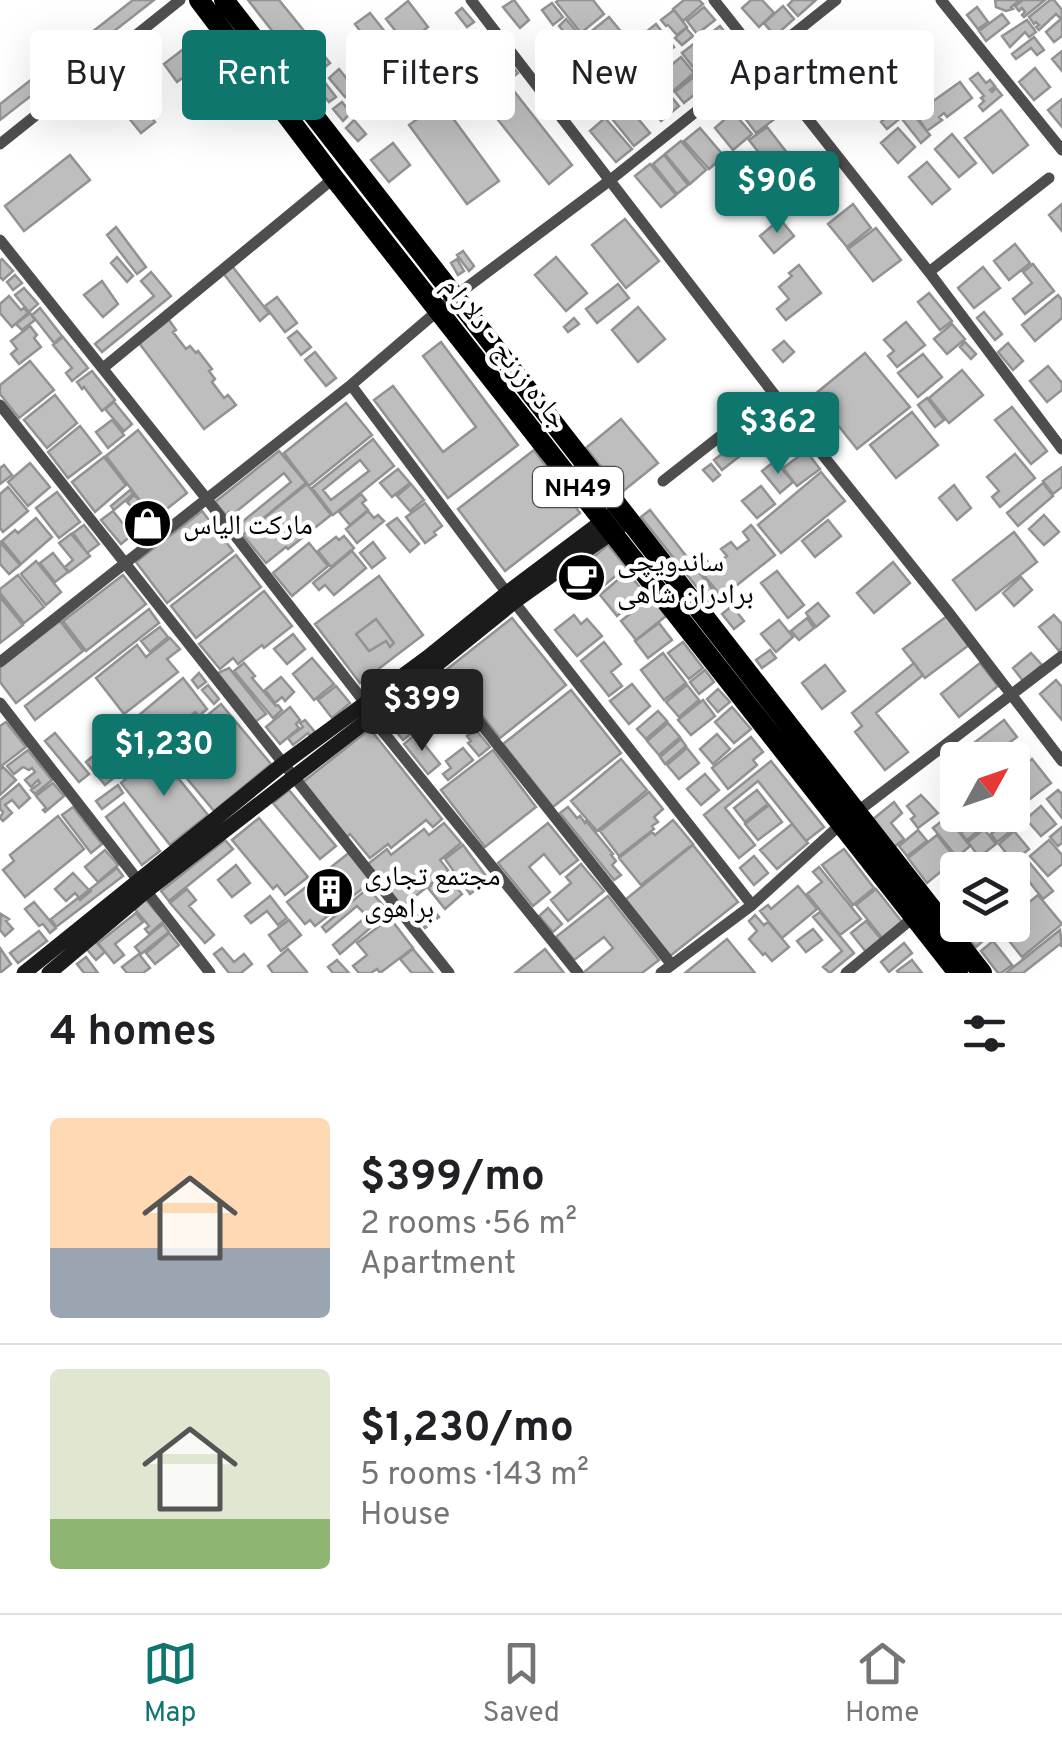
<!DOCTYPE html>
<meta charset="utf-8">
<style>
body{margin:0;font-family:Overpass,"Noto Naskh Arabic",sans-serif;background:#f6f6f6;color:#202124;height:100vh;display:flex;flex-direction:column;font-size:38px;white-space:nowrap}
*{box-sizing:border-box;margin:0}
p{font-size:32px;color:#757577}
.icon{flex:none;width:55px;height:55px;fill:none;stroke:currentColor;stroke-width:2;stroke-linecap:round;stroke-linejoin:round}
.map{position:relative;height:973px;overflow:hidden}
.drawer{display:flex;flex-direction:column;background:#fff;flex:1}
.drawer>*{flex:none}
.top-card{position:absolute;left:30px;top:30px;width:1002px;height:90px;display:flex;gap:20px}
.needle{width:65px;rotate:50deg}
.fabs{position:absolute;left:940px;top:742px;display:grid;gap:20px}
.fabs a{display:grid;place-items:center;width:90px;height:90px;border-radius:10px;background:#fff;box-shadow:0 10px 40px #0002;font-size:50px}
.price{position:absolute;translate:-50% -85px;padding:0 22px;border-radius:10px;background:#0f766e;color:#fff;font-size:32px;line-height:65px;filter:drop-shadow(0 2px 5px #0008)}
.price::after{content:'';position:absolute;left:50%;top:60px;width:30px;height:22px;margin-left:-15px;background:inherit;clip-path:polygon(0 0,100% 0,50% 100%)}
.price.active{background:#222;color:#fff}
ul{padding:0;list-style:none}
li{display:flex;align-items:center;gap:30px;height:250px;padding:0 50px}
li+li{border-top:2px solid #e0e0e0}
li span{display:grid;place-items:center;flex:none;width:280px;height:200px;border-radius:10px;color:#555}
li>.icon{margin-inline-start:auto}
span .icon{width:120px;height:120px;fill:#fffc;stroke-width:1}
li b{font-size:42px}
h2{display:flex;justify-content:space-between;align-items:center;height:120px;padding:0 50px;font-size:42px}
.tag{padding:0 35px;border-radius:10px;background:#fff;box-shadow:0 10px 40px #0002;font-size:35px;line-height:90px}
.tag.active{background:#0f766e;color:#fff}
.tabs{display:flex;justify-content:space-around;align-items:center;height:140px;border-top:2px solid #e0e0e0;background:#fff;font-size:28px;color:#757577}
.tabs a{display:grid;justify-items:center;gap:5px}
.tabs .active{color:#0f766e}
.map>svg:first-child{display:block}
.building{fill:#bebebe;stroke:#929292;stroke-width:2.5;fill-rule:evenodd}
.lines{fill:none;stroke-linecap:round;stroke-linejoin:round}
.street{stroke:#4e4e4e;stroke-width:11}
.secondary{stroke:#1b1b1b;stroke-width:15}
.highway{stroke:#000;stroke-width:20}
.labels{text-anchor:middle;stroke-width:9;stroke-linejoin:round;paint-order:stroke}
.shield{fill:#fff;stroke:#4c4c4c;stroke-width:2.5}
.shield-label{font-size:25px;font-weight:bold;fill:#000}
.street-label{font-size:28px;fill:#000;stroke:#fff}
.poi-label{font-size:28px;fill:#000;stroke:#fff;text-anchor:start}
</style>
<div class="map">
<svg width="1062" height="973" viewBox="0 0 1062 973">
<rect width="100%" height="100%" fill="#fff"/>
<path class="building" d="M133,0H154L0,120V104Z
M248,0H279L330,63L310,79Z
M514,0L529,20L520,28L503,7Z
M559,0H593L604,14L581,33L556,2Z
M684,0H699L703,4L683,21L673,9Z
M751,0H762L774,13L759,27L742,8Z
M793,0H816L798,16L788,5Z
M995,0H1020L1011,7L1013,9L1006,11L996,7Z
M1023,0H1045L1024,17L1022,15L1025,12L1022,8L1019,11L1015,6Z
M1050,0H1054L1062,10V16L1060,18L1056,14L1039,30L1036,27L1039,25L1036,22L1034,24L1029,17Z
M408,1L428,27L406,44L386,19Z
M552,3L563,17L553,25L542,10Z
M783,6L794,19L775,36L764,23Z
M704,7L715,20L697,34L687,21Z
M977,7L988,22L978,29L967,15Z
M462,8L474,22L467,27L456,13Z
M674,10L687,27L677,35L668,25L666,26L661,20Z
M370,13L386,33L375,42L370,36L366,39L355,24Z
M1002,14L1009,23L986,41L979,31Z
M609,17L641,56L616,78L583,38Z
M1062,18V36L1054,42L1046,32Z
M566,19L576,31L569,37L559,26Z
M1027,20L1036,32L1029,37L1025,32L1010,47L1002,36Z
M656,24L674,47L654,64L635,41Z
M720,26L732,42L715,55L703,39Z
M686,28L693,36L682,45L675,38Z
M199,37L213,55L177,82L164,64Z
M576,37L581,44L573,51L567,44Z
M1034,37L1044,50L1037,55L1031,48L1016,59L1012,54Z
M700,39L724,70L706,84L682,53Z
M390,42L400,52L373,76L364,65Z
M734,42L744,55L730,67L720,54Z
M559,50L583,80L570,91L546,61Z
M1062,51V71L1052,59Z
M501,53L518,73L509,80L500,68L490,76L484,68Z
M681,57L694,73L672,92L658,76Z
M642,64L654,77L620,106L609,92Z
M1035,68L1050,87L1034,100L1019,82Z
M339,69L355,89L345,97L329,78Z
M226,72L239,90L213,110L200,92Z
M499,72L572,165L549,184L475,91Z
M598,72L609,84L594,97L588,90L596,83L591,77Z
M978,73L986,83L990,80L995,86L990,90L992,92L996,88L1002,95L983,111L979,106L984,101L981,98L984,96L970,79Z
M696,75L705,86L684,103L675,92Z
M121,78L155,122L141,133L106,90Z
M323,80L336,97L329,102L316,86Z
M654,81L665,93L651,106L639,94Z
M756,81L767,94L743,115L731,102Z
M960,82L972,98L947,117L944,113L939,117L942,120L927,131L915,114Z
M669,94L679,106L661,121L651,109Z
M773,95L785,111L756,133L744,117Z
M899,98L909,111L887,129L881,122L888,116L884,111Z
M1062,99V127L1048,110Z
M342,102L351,113L343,121L333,109Z
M441,102L499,181L467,204L409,125Z
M625,103L650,133L634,146L609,115Z
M1001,110L1028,145L993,173L965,138Z
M733,112L752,134L733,150L715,128Z
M911,112L930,135L921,143L902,119Z
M605,118L632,149L616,162L590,131Z
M354,120L366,134L358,141L346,128Z
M767,127L788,154L770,167L749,140Z
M700,128L724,156L709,169L684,141Z
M898,128L915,147L898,163L881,143Z
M952,134L976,163L959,177L935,149Z
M681,141L706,170L690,184L665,154Z
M393,143L410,165L389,182L371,160Z
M70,155L90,180L24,231L5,206Z
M664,155L688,185L677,194L653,164Z
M927,162L950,189L932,204L909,177Z
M650,164L676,195L661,207L635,176Z
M853,204L871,228L847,247L828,224Z
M1062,204V231L1049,215Z
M625,219L659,261L626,288L592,245Z
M780,219L794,236L774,253L760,236Z
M116,227L146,267L137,274L107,235Z
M876,228L901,260L873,281L848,249Z
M1015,244L1030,263L1009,280L994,261Z
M463,251L474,266L469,271L457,255Z
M117,257L133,276L127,282L111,263Z
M556,257L587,293L566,311L535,275Z
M2,259L13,271L3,280L0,277V261Z
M457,259L464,271L458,275L451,263Z
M1033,264L1054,291L1025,314L1013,299L1032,283L1023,272Z
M799,265L821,293L786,320L777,309L789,299L779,287L792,276L789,273Z
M232,266L269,313L260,321L223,273Z
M983,267L1000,288L974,308L958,288Z
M151,272L171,296L102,352L95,344L154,296L141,281Z
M15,275L22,283L13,290L7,282Z
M102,281L118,304L103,317L84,295Z
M618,284L629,298L597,323L586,309Z
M24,288L38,304L29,312L15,295Z
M929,293L952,321L940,330L918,302Z
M1058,295L1062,300V318L1035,341L1022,325Z
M9,296L21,310L24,308L28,313L12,327L0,313V304Z
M277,297L297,323L285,332L265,306Z
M638,307L665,339L638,362L612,330Z
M40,308L62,336L54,343L32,315Z
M984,312L1002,334L995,340L977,318Z
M30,313L35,320L22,330L16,324Z
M574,318L579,324L568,332L564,327Z
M169,320L176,330L173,332L186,349L190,346L196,353L198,351L212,369L209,371L215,379L212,382L224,398L228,395L236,405L204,429L139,343Z
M906,322L925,345L897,367L888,356L894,351L884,340Z
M952,324L965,339L947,354L934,339Z
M30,326L37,335L34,338L41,347L19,364L11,354L17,349L11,341Z
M297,331L311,347L301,355L288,338Z
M63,337L88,368L72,381L66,373L72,368L53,345Z
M784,341L794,352L783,362L773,350Z
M441,342L518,445L448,498L374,400L393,386L443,452L476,427L423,356Z
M965,342L976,354L971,359L960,347Z
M1008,343L1023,361L1013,370L998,352Z
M315,352L336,378L326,386L305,360Z
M865,353L910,407L857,449L814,395Z
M923,354L942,377L918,397L898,373Z
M30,361L54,390L19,418L0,394V385Z
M1048,366L1062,383V390L1047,402L1030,381Z
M962,370L983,395L949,423L929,398Z
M92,371L115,400L102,411L84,387L82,389L77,382Z
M55,395L77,423L47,448L24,420Z
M927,398L944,420L935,427L918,405Z
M114,402L132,424L124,431L105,409Z
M346,403L372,435L309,486L284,453Z
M781,407L789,416L750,447L743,438Z
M1012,407L1047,451L1031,464L995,420Z
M912,412L938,445L896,478L870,445Z
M621,419L658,463L622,492L586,448Z
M112,420L124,435L108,448L96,432Z
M80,426L101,453L68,478L48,452Z
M138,430L187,493L154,519L106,456Z
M373,439L394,466L333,515L312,488ZM360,460L369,471L331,500L323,490Z
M737,442L745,452L722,470L714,460Z
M534,450L580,513L505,571L458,509Z
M279,451L306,483L243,535L236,527L291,482L284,473L232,515L229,512L226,515L215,502Z
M806,451L820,469L797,486L783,468Z
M1015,454L1035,478L1000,507L992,497L999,491L987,477Z
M104,457L126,485L95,512L72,482Z
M775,461L793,482L780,493L762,471Z
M30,463L50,487L28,506L8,482Z
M711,464L720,475L713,481L703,470Z
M4,465L12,475L0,484V468Z
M1062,467V487L1053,494L1043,481Z
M398,469L410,483L392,497L380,483Z
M821,472L845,501L781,553L758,525Z
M1043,483L1053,496L1018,526L1007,513Z
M307,484L331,515L288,549L286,547L266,563L243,535Z
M411,484L424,500L410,511L397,496Z
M954,485L971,508L957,520L939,498Z
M761,486L775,504L757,518L742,501Z
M8,487L28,511L3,532L0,528V494Z
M130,490L133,494L114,510L111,506Z
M57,492L80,522L59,538L36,508Z
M361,494L366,500L362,503L368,510L350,525L339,512Z
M134,495L146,508L138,514L127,502Z
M425,503L442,526L434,532L436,535L425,543L406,517Z
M650,510L720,599L711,605L641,517Z
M113,511L132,535L121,544L101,520Z
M202,511L233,551L167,603L136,562Z
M368,511L374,518L378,515L384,521L357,543L346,529Z
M1044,515L1059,532L1044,545L1029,529Z
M36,518L52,537L21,564L2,541L15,530L18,533Z
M397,518L419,544L410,552L387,525Z
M828,520L841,536L815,557L802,541Z
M84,525L99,544L87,553L73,533Z
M751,525L775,555L722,597L698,568L707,561L712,568L727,556L721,549L731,542L737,549L749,540L743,532Z
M1014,532L1037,562L976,610L953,580Z
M71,534L90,556L69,572L65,567L73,560L59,543Z
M344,536L354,548L331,567L318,551L336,537L339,540Z
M0,542L20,565L9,574L0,564Z
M373,542L385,558L372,568L360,553Z
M309,543L328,566L292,596L273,573Z
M608,545L626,567L600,589L581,567Z
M352,551L366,568L334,595L325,585L319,590L313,583Z
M53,553L68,572L55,582L40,563Z
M236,555L261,587L196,638L171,606Z
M36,561L61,592L46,605L21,574Z
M893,562L910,583L874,613L857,593Z
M777,571L804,605L788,618L761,583Z
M627,572L645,593L617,616L600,595Z
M18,575L44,607L24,623L0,593V589Z
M123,575L146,604L86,651L63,621Z
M379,576L423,635L360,683L315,624ZM376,619L394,643L390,647L386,641L369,651L356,634Z
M1021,577L1032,590L1014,606L1003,593Z
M264,591L292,626L264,648L262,645L238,664L233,658L220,669L199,644Z
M0,597L23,625L0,643Z
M651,597L666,616L636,640L621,621Z
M818,603L829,616L816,627L806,613Z
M732,606L744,621L734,629L722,614Z
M149,609L159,623L35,720L25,706Z
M574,615L581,624L587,619L602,636L577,656L555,630Z
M1054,615L1062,624V648L1059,651L1039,627Z
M947,616L969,645L925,678L903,649Z
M512,618L566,685L500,738L446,670Z
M807,618L814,628L799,640L791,631Z
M376,619L394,643L390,647L386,641L369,651L356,634Z
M779,620L793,637L776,652L761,634Z
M60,621L83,651L16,703L0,682V667Z
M659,623L672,640L648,658L635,641Z
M160,627L168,637L150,652L141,641Z
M293,634L305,649L287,664L274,649Z
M170,638L180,649L167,659L178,672L124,714L96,678L137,645L146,657Z
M604,642L621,664L611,672L622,686L609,696L581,661Z
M683,642L703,668L689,679L668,653Z
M770,650L776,658L762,668L756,660Z
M663,653L686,683L664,700L641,670Z
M1031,653L1042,665L1023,681L1013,668Z
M312,658L334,684L314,700L293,674Z
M244,663L255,676L252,678L276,706L278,705L282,710L273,718L234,671Z
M914,663L923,675L876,713L908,752L885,770L855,732L862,726L852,713Z
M980,663L998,686L959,717L941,694Z
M825,665L845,691L822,709L802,683Z
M229,668L266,714L255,722L216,674Z
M705,670L714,682L699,694L690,682Z
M199,673L206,682L198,688L192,680Z
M281,677L294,692L285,701L282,697L275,703L265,690Z
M183,678L207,709L199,716L195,712L167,736L162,730L151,738L142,728L138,731L131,722Z
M438,679L450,694L427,712L415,697Z
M1056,680L1062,687V720L1040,694Z
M632,684L650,706L629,724L610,701Z
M208,685L219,699L214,704L202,690Z
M687,685L699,700L679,717L666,702Z
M336,686L350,703L332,718L318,700Z
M718,689L730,702L718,712L707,699Z
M571,690L621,753L553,807L503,744Z
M409,700L421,714L408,725L413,732L403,740L386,719Z
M703,700L715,716L691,735L678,720Z
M455,701L475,726L466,733L446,708Z
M221,704L271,764L214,811L164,751Z
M290,707L300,720L296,724L299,728L280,744L266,727Z
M732,707L751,729L734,743L715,722Z
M658,711L667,721L646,739L637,729Z
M305,720L315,732L310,736L308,733L293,745L288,738L303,727L300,723Z
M1004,720L1017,737L991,756L995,760H977L979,759L970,746Z
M6,722L26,747L0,767V726Z
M668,723L680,737L659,755L647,741Z
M129,726L149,749L105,785L86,762Z
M370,729L442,819L433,827L426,820L391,848L388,844L370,858L350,834L347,837L303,782Z
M476,730L490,747L479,756L468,743L471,741L467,736Z
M55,733L89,774L79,782L45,741Z
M416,734L440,764L428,774L404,744Z
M717,734L730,749L713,764L700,749Z
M751,737L763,752L753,760L757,765L728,789L712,768Z
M681,739L686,746L665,764L660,757Z
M1021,746L1029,756L1012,769V760H1004Z
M463,748L473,760L448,780L443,774L451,768L446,761Z
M687,748L699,763L679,779L667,765Z
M28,750L52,780L35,794L31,790L40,783L38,780L31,787L25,780L35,772L32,768L29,770L23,767L14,774L7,766Z
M493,750L536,807L485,847L441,790Z
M158,753L208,815L170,845L121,783Z
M621,759L647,790L597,831L571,801Z
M1032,759L1051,783L1030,799L1012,775Z
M771,761L824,827L806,841L758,781L725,808L755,845L739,858L704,815Z
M3,767L16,780L0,795V770Z
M705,774L719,790L701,805L687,789Z
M53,783L64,796L45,812L43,810L46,808L36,796Z
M19,784L30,798L19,808L12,800L5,805L12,813L3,821L0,818L3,812L0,809V800Z
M118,785L123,793L102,809L96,801Z
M289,790L336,846L320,859L273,803Z
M757,790L768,804L745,822L734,808Z
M1058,790L1062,794V818L1047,799Z
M649,792L663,809L654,817L658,822L652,826L654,829L619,856L600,831Z
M957,792L958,815H963L958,819L944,803Z
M921,795L938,813L918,828L911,819L915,816L907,806Z
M894,802L902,813L891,823L904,839L894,847L872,820Z
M124,803L160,851L142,865L106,817Z
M769,805L782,822L758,840L745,824Z
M1041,806L1056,824L1041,836L1026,819Z
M73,807L102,844L91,853L62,815Z
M568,807L577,818L580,816L585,823L586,821L613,854L611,855L616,861L612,865L621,875L614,880L560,813Z
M1016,814L1022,822L997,842L991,834Z
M978,815H1011L991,831Z
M58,816L84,849L25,897L3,870L14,861L10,855Z
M947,817L970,846L957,857L933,828Z
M259,818L308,877L285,895L277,885L273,889L232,840Z
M978,819L983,827L967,840L961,833Z
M673,820L693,844L641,885L619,858L652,832L655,835Z
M444,823L461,843L440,860L448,870L402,907L368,864L387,849L391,855L424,829L429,835Z
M548,823L578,860L560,874L544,854L529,867L550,892L533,906L498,863Z
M792,824L808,843L777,869L760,850Z
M1062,827V843L1058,846L1050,837Z
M984,829L996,844L979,857L968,842Z
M918,830L927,841L907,856L899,846Z
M1014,831L1029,849L1013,862L999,844Z
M937,835L956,859L927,883L908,858Z
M225,840L233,849L169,901L161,891Z
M1049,840L1062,855V864L1048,876L1030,856Z
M463,845L489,880L470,894L445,859Z
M693,845L738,902L670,956L625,900Z
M844,849L874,888L853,905L822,865Z
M105,850L118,865L98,882L85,867Z
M350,852L372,881L315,926L310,920L305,924L287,902Z
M754,856L768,873L754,885L740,868Z
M1024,856L1053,891L1043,899L1015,864Z
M986,857L997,870H971Z
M581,864L604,891L568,921L551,900L571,883L566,877Z
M236,865L250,883L232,897L218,880Z
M819,867L861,919L840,935L807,894L822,882L813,872Z
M117,868L123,876L56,927L51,919L78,898L80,900L91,891L90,889Z
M73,873L89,890L79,898L75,893L66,901L55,889Z
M1012,873L1026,888L1012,901Z
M445,874L462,894L445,909L428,888Z
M798,886L817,909L782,938L760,911L768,905L771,909Z
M368,888L389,912L340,954L333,945L367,916L357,906L326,932L322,927Z
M187,889L196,900L189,906L214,935L205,943L170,903Z
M876,889L902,922L883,939L856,905Z
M1038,895L1062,924L1022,957L998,927L1001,925H1012V916Z
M270,896L287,918L278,925L267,911L251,923L245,916Z
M608,896L659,960L642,973H583L613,948L604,937L574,960L556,937Z
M145,899L164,921L149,934L145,929L149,926L134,908Z
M34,902L56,928L50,933L43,924L39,926L25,909Z
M430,905L439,917L425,928L416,916Z
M548,908L562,924L553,932L539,916Z
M958,909V925H971L962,933L948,917Z
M820,912L854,953L830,973L823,967L842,951L813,917Z
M136,913L143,922L115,944L124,955L114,963L98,943Z
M1,914L9,919L6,921L13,929L5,936L0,930Z
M755,915L764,925L768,922L789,947L772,961L765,953L763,955L749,939L757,931L749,921Z
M390,918L413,948L380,973L377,969L371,973H359L353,966L367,955L357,943Z
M289,920L301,935L281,951L269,935Z
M866,921L881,939L866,952L851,933Z
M163,924L169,932L141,954L135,947Z
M987,925H1001L976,947L970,941Z
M813,929L822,940L806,952L797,941Z
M1060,930L1062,947L1060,944L1023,973H1006Z
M39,931L47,941L18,963L10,953Z
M169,933L179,945L155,964L146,953Z
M93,939L105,952L96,960L85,947Z
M727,939L755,973H685Z
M993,941L1012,965L1001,973H998L981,951Z
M904,943L912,953L889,972L881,962Z
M0,948L11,964L0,973Z
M222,948L234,962L244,954L252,964L241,973H229L214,954Z
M288,949L307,972L306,973H273L268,966Z
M413,949L433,973H412L400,959Z
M545,949L564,973H515Z
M139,954L150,968L143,973H127L122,967Z
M86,957L98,973H84L77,964Z
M337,960L349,973H333L328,967Z
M912,960L922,973H899L897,971Z"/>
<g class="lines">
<path class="street" d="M471,0L774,394L949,613L1062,761
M714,0L929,272L1062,449
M941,0L1062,150
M0,144L180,0
M0,240L202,493L365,703L376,723L578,973
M929,272L1049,178
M103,368L334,178
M351,385L507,593L752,905
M0,405L449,973
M663,481L774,394
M431,661L672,965
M0,662L351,385L454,297L609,181L836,0
M0,703L210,973
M661,973L752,905L841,824L1062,656
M846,973L914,917"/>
<path class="secondary" d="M24,973L283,764L428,657L507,593L620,508
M49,973L145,892L373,716L514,602L621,526"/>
<path class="highway" d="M199,0L334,178L958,973
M224,0L982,973"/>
</g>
<defs>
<symbol id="shop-disc" viewBox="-11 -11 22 22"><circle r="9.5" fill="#000" stroke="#fff"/><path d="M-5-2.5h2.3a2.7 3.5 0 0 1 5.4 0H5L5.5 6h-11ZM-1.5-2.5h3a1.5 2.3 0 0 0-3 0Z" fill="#fff"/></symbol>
<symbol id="cafe-disc" viewBox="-11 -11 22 22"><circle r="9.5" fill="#000" stroke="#fff"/><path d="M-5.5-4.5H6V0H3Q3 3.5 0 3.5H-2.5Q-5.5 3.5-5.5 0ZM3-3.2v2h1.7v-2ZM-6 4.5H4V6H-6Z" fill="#fff"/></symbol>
<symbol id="building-disc" viewBox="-11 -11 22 22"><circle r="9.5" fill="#000" stroke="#fff"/><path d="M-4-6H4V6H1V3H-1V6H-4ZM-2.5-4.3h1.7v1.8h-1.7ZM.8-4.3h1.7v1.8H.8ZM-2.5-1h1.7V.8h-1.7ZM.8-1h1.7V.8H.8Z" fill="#fff"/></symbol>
</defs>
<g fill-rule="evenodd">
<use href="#shop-disc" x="120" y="496" width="55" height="55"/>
<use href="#cafe-disc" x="554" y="550" width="55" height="55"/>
<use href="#building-disc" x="302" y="864" width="55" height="55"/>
</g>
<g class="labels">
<rect class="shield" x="533" y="467" width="90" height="40" rx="8"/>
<g class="shield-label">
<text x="578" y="496">NH49</text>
</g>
<g class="street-label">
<text transform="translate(506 352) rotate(52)" y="10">جاده زرنج - دلارام</text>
</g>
<g class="poi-label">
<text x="183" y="534">مارکت الیاس</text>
<text x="617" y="571">ساندویچی<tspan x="617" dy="32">برادران شاهی</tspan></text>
<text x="364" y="885">مجتمع تجاری<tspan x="364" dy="32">براهوی</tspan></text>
</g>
</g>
</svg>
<div class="fabs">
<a><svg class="needle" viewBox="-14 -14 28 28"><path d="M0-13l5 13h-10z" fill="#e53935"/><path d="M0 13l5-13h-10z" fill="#757577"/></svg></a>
<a><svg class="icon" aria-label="layers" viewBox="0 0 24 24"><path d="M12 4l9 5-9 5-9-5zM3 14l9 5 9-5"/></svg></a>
</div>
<b class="price" style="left:777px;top:236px">$906</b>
<b class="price" style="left:778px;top:477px">$362</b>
<b class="price active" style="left:422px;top:754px">$399</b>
<b class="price" style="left:164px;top:799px">$1,230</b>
<div class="top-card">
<a class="tag">Buy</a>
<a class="tag active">Rent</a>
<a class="tag">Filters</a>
<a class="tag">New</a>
<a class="tag">Apartment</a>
</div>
</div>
<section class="drawer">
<h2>4 homes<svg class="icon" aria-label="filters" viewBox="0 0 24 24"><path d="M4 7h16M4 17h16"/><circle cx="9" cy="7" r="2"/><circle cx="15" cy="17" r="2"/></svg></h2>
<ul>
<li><span style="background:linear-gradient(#ffd9b3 65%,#9aa5b1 0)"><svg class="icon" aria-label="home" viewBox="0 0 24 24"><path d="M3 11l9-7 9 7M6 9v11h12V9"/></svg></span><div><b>$399/mo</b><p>2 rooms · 56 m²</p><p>Apartment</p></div></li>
<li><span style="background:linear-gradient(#dfe7d0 75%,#8fb573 0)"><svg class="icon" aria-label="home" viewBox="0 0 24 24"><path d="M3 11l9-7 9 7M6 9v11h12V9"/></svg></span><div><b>$1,230/mo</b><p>5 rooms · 143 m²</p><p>House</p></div></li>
</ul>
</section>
<nav class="tabs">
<a class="active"><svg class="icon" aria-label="map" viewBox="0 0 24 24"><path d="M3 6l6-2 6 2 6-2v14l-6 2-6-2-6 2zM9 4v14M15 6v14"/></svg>Map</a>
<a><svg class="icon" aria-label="saved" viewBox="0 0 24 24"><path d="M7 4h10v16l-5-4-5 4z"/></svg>Saved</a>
<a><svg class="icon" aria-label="home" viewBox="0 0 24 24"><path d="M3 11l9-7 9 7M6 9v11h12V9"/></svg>Home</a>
</nav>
